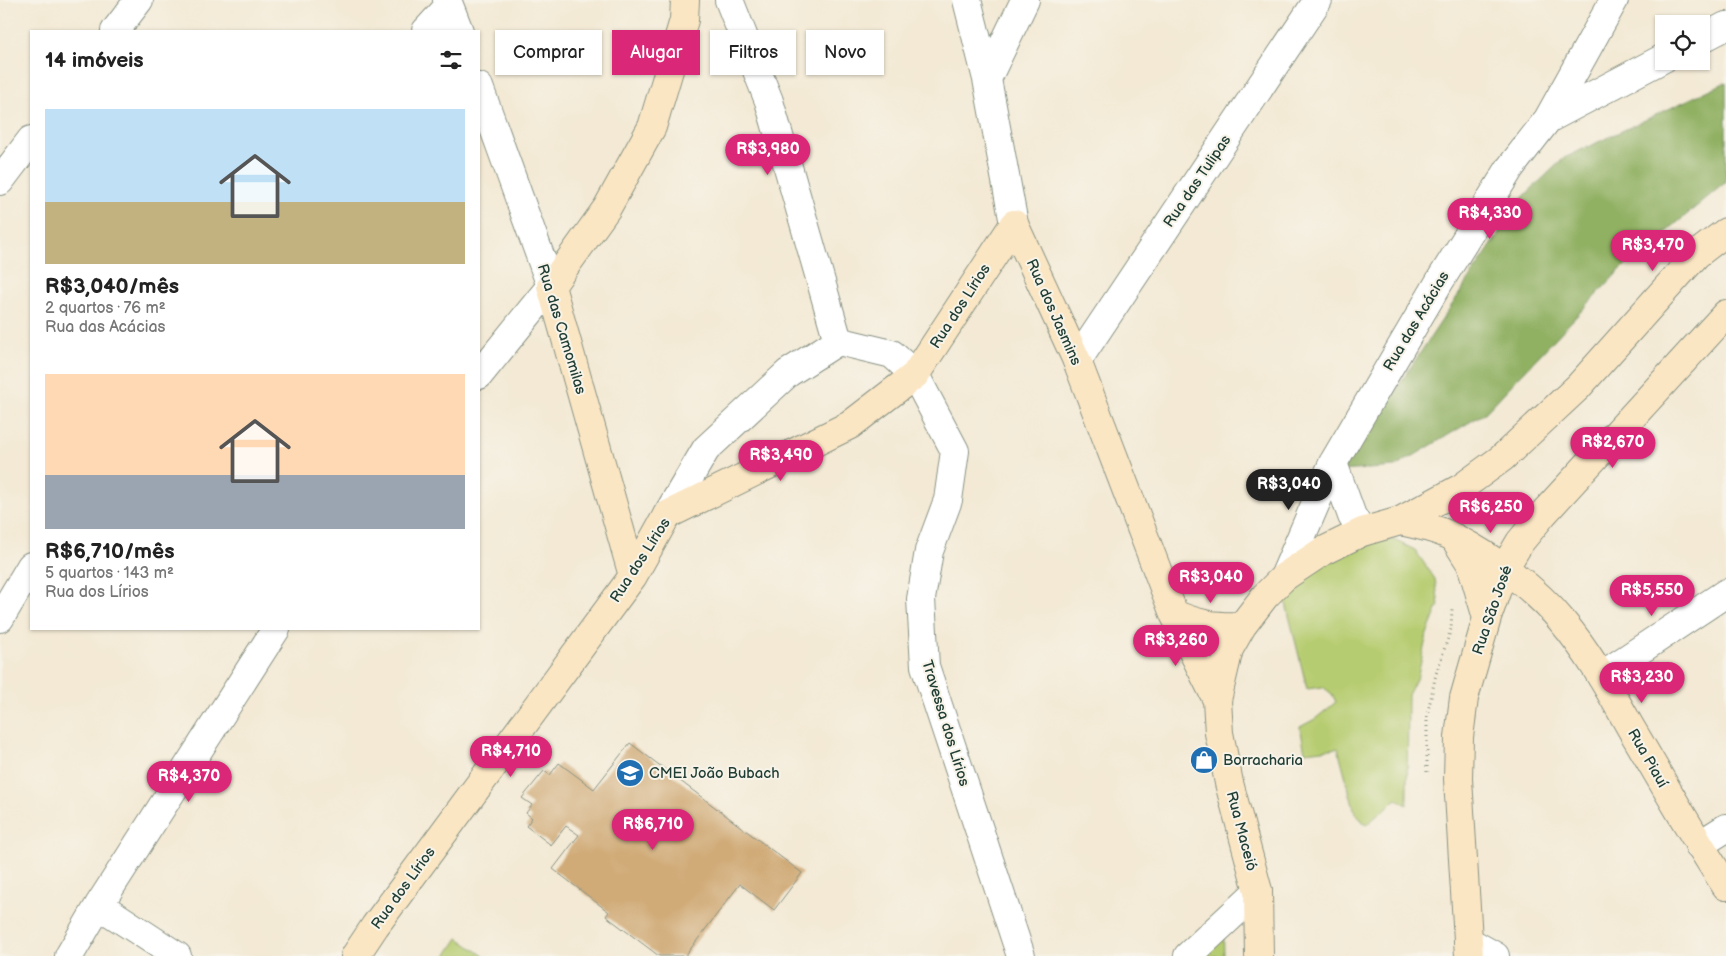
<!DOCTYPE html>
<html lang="pt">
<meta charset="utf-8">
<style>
body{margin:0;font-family:"Balsamiq Sans",sans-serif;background:#f2f2f2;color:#222;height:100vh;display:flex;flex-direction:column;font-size:19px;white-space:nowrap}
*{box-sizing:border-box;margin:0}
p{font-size:16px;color:#767676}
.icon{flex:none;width:28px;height:28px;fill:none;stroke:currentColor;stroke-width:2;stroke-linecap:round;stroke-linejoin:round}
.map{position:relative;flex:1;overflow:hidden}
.panel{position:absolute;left:30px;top:30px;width:450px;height:600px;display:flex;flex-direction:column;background:#fff;border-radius:0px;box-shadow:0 1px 4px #0004}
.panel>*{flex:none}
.banner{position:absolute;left:495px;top:30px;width:475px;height:45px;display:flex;gap:10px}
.controls{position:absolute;left:1655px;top:15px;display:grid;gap:10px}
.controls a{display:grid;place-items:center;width:55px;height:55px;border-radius:0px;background:#fff;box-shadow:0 1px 4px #0004;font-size:25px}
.price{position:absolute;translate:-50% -42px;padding:0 11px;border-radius:18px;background:#db2777;color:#fff;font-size:16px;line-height:32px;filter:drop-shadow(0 1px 2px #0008)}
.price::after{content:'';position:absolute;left:50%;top:30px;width:15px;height:11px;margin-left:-8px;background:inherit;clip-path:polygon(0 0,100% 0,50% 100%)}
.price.selected{background:#222;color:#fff}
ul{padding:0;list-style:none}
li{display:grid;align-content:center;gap:10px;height:265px;padding:0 15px}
li span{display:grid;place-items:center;height:155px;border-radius:0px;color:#555}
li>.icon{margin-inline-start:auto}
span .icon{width:90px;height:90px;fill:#fffc;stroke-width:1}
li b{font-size:21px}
h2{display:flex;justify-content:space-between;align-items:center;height:60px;padding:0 15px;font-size:21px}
.tag{padding:0 18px;border-radius:0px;background:#fff;box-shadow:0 1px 4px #0004;font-size:18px;line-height:45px}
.tag.selected{background:#db2777;color:#fff}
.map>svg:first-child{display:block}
.green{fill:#b6cc70;stroke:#6a8452}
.forest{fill:#90b062;stroke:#58764b}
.building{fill:#d0aa77}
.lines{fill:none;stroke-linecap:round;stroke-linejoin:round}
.street-casing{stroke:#899384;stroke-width:30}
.secondary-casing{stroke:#899384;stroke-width:30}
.path{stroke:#899384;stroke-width:3;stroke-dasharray:1 4;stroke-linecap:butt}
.street{stroke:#fff;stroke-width:28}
.secondary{stroke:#fbe6c4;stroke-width:28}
.labels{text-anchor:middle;stroke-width:4;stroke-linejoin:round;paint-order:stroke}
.street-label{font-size:15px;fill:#1f3d34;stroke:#f7f3e8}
.poi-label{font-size:15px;fill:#1f3d34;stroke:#f7f3e8;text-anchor:start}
</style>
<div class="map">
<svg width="1726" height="956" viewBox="0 0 1726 956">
<rect width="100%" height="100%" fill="#f7f3e8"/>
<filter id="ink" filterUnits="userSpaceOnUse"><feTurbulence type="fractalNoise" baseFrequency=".02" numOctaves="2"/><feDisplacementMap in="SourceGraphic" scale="10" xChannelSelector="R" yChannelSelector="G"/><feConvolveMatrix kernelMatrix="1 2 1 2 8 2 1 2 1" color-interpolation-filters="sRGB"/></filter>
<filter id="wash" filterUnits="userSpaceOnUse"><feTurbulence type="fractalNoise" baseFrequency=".0096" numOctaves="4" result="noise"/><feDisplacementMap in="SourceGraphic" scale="20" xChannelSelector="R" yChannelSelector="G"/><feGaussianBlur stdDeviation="1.12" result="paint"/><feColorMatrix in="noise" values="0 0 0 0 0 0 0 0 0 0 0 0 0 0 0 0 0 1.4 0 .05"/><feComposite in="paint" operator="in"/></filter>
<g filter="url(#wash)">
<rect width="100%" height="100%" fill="#f3e9d4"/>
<path class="green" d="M1377,540H1394L1415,550L1435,579L1439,605L1427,634L1418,675L1408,695L1407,805L1397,799L1366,825L1355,813L1338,748L1305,752L1300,727L1315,719L1336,702L1332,694L1323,687L1307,689L1281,583Z
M1223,919L1224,956H1186Z
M458,938L484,956H446Z"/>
<path class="forest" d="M1726,82V182L1619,271L1485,413L1395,467L1342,471L1524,196L1564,158Z"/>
<g id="blocks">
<path class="building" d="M630,743L802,873L774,910L740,884L685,956H659L606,916L609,912L553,869L579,835L566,826L551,845L526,826L532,818L526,813L532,805L522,798L544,771L550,775L559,763L594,789Z"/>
</g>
</g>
<g filter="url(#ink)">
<use href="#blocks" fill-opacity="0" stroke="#899384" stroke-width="1"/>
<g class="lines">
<defs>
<path id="street" d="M447,0L459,31
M729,0L769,101L838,341
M967,0L987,79L1014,224
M115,31L139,0
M426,31L449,6
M1701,39L1726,26
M987,79L1025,0
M479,87L551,286L479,375
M1548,119L1664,58
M0,181L31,140
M1077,361L1318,0
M1333,463L1352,516L1362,532
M667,515L706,449L788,373L838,341L892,354L915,375L955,451L948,500L929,551L921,599L925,666L1021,956
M1284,577L1333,463L1441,279L1510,168L1548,119L1614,0
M0,618L31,566
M1601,676L1726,593
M1699,845L1726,828
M99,905L177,956
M1468,941L1495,956
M69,956L99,905L276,629
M1188,956L1258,891"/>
<path id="secondary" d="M1014,224L1077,361L1174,614L1217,700
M1400,521C1419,525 1438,529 1455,538C1492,557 1536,589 1562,621C1590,654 1611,693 1632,730C1663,782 1692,835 1726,886
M1455,539L1471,564L1487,618
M633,576L551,286L607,208L652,127L684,20L685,0
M1174,614C1200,625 1214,627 1242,626
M355,956L375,926L633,576L667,515L850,425L915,375L1014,224
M1259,956L1258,891L1229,783L1219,733L1217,700L1229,649L1242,626L1265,596L1284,577L1323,551L1362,532L1400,521L1461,488L1502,458L1578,387L1697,254L1726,232
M1469,956L1458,779L1459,737L1464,698L1487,618L1504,569L1520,542L1543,514L1726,314"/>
</defs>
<use href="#street" class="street-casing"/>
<use href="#secondary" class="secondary-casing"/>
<path class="path" d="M1495,524L1500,514L1516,497
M1427,772V716L1436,674L1451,629L1452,609"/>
<use href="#street" class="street"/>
<use href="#secondary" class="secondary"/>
</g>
</g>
<defs>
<symbol id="shop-disc" viewBox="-11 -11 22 22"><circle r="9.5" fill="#1f6fb2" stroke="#f7f3e8"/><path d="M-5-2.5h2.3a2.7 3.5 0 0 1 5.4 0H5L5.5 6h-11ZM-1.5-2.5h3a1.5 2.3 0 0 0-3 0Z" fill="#fff"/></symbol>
<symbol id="school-disc" viewBox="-11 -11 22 22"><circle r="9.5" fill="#1f6fb2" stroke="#f7f3e8"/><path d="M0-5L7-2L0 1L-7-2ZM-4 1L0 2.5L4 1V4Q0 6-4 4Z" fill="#fff"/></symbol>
</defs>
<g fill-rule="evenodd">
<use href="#shop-disc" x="1188" y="744" width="32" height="32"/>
<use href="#school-disc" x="614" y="757" width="32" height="32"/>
</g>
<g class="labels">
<g class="street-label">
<text transform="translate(1197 181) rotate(-56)" y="5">Rua das Tulipas</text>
<text transform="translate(960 306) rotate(-57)" y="5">Rua dos Lírios</text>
<text transform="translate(1054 312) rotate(66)" y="5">Rua dos Jasmins</text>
<text transform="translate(1416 321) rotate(-59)" y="5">Rua das Acácias</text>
<text transform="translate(562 329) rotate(73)" y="5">Rua das Camomilas</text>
<text transform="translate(640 560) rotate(-57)" y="5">Rua dos Lírios</text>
<text transform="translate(1492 610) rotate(-71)" y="5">Rua São José</text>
<text transform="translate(946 723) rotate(73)" y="5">Travessa dos Lírios</text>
<text transform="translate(1648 758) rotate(60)" y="5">Rua Piauí</text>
<text transform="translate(1242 831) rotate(75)" y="5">Rua Maceió</text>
<text transform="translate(403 888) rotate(-54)" y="5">Rua dos Lírios</text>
</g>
<g class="poi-label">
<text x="1223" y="765">Borracharia</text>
<text x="649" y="778">CMEI João Bubach</text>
</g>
</g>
</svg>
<div class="controls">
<a><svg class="icon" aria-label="locate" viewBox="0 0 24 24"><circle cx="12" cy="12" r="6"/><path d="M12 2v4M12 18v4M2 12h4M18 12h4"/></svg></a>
</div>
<b class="price" style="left:768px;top:176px">R$3,980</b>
<b class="price" style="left:1490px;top:240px">R$4,330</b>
<b class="price" style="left:1653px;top:272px">R$3,470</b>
<b class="price" style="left:1613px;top:469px">R$2,670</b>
<b class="price" style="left:781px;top:482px">R$3,490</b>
<b class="price selected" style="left:1289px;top:511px">R$3,040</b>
<b class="price" style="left:1491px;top:534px">R$6,250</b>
<b class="price" style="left:1211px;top:604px">R$3,040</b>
<b class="price" style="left:1652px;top:617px">R$5,550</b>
<b class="price" style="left:1176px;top:667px">R$3,260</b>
<b class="price" style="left:1642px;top:704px">R$3,230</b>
<b class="price" style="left:511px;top:778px">R$4,710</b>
<b class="price" style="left:189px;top:803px">R$4,370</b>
<b class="price" style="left:653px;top:851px">R$6,710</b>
<div class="banner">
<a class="tag">Comprar</a>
<a class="tag selected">Alugar</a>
<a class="tag">Filtros</a>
<a class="tag">Novo</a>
</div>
<section class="panel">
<h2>14 imóveis<svg class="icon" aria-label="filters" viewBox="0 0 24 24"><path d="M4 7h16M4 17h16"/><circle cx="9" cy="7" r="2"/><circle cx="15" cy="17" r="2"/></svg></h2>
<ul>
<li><span style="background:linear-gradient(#bfe0f5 60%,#c2b280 0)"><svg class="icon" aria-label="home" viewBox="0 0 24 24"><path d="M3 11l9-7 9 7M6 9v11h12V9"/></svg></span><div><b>R$3,040/mês</b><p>2 quartos · 76 m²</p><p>Rua das Acácias</p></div></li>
<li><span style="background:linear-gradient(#ffd9b3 65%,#9aa5b1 0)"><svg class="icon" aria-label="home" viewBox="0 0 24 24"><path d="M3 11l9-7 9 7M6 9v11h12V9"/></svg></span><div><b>R$6,710/mês</b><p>5 quartos · 143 m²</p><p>Rua dos Lírios</p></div></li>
</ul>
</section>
</div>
